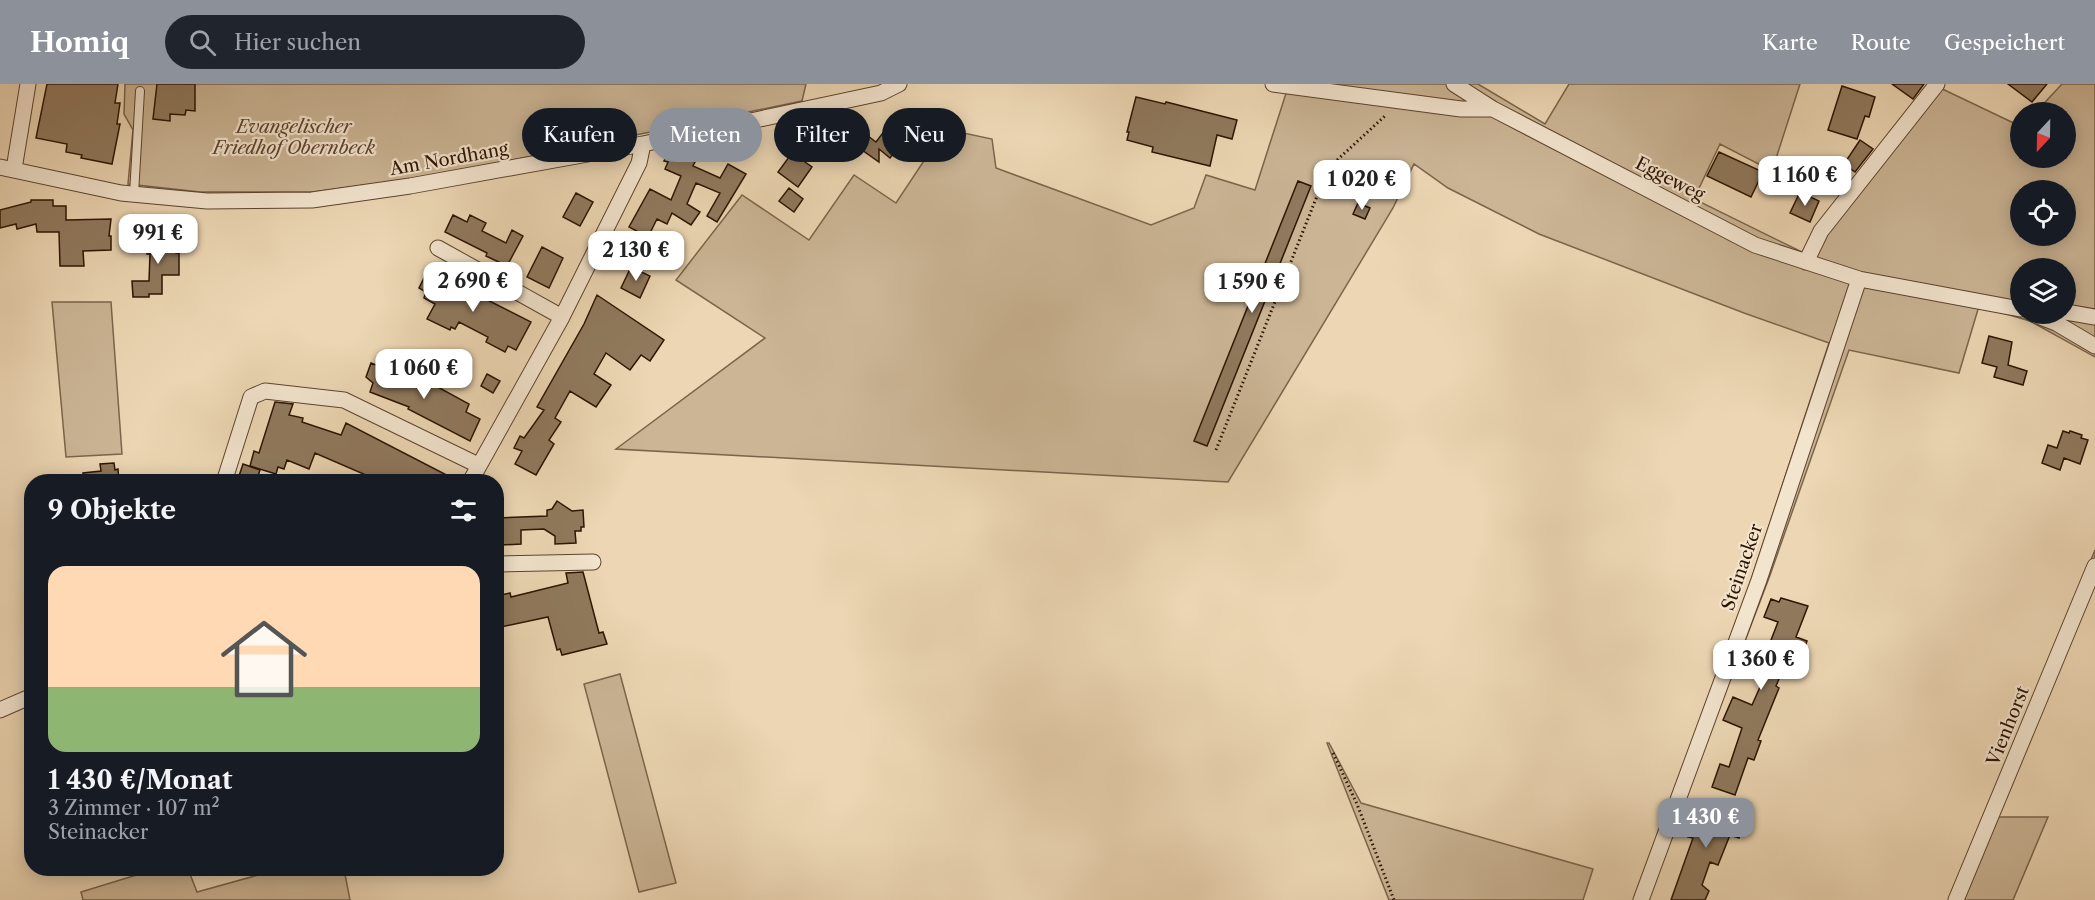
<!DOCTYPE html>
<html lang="de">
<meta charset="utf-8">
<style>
body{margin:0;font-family:"Libre Caslon Text",serif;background:#20242c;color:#f1f3f6;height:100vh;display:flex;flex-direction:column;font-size:22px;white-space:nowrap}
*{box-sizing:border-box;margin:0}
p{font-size:20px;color:#9ea1a6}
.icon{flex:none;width:33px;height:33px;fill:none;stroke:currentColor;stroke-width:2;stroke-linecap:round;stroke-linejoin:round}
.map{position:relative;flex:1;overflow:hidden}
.side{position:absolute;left:24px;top:390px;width:480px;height:402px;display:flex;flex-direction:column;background:#171b24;border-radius:24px;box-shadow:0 3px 15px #0003}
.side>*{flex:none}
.guide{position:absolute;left:522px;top:24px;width:570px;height:54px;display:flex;gap:12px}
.needle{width:39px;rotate:202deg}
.controls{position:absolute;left:2010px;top:18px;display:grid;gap:12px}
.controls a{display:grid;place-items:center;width:66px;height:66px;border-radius:50%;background:#171b24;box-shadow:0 3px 15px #0003;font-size:30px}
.price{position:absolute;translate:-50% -51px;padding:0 14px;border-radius:12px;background:#fff;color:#222;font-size:20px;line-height:39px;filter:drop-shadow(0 2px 3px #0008)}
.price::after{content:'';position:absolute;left:50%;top:36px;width:18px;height:14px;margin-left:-9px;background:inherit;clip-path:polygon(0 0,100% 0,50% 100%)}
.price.selected{background:#8c9099;color:#fff}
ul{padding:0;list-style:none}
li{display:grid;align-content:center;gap:12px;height:318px;padding:0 24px}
li span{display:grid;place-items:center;height:186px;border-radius:18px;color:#555}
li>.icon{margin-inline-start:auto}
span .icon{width:108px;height:108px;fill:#fffc;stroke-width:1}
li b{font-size:26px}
h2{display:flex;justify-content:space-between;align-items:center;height:72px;padding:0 24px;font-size:26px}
.pill{padding:0 21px;border-radius:27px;background:#171b24;box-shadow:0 3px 15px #0003;font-size:21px;line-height:54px}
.pill.selected{background:#8c9099;color:#fff}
header{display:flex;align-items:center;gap:36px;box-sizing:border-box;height:84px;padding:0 30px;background:#8c9099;color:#fff}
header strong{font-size:28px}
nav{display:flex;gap:33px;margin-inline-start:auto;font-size:21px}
.search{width:420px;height:54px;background:#20242c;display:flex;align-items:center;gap:15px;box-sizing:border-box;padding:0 21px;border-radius:33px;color:#9ea1a6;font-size:22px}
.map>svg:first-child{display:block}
.green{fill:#cbb595;stroke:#7c644a;stroke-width:1.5;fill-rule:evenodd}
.building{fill:#90795d;stroke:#2c1400;stroke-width:1.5}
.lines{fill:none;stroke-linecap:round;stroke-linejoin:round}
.service-casing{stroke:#5c442d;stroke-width:10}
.minor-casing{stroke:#5c442d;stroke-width:17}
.path{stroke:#2c1400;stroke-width:3;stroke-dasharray:1.5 3;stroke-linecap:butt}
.service{stroke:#f3e4ce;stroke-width:8}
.minor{stroke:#f3e4ce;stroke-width:15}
.labels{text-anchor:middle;stroke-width:4.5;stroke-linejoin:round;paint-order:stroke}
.park-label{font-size:18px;font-style:italic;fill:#5c442d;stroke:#f3e4ce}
.street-label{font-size:18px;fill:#2c1400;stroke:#f3e4ce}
</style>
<header>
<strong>Homiq</strong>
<div class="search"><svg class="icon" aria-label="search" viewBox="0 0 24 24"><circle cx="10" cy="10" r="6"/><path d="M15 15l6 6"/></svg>Hier suchen</div>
<nav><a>Karte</a><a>Route</a><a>Gespeichert</a></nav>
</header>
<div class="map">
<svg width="2095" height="816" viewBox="0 0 2095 816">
<rect width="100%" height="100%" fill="#ecd6b3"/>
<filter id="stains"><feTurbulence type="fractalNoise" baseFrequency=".00333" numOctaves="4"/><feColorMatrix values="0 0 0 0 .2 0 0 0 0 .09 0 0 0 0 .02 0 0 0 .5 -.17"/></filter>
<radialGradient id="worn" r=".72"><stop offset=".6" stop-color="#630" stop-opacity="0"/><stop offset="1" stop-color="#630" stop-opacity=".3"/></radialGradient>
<path class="green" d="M125,0H806L802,17L440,91L313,108H200L128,100L133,46L124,30Z
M1289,0H1478L1545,40L1569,0H1800L1772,87L1720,60L1694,115L1806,170L1932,0L2020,42V74H2066V28H2036L2062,0H2095V273L2030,237L1979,222L1959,289L1849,266L1769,494L1646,816L1829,259L1744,229L1539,150L1448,104L1414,80L1393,124L1228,398L616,365L765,254L676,196L742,111L809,156L854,91L896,119L945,45L992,55L996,84L1151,141L1194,124L1206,91L1255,106ZM2020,106H2066V152H2020ZM2020,184H2066V230H2020Z
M52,218H111L122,370L66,373Z
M2095,466V491L1997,733H2048L2013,816H1951Z
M620,590L676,799L639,808L584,600Z
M1327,659H1329L1361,719L1593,785L1583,816H1389Z
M344,785L350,816H83L81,808L156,785H188L197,808L280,785Z"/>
<path class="building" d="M47,0H118L115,19H120L117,40H120L112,80L81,74L82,71L66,68L67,60L36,54Z
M157,0H195V27L186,26L185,31L170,30V37L153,35Z
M1892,0H1924L1913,15Z
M2008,0H2047L2032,18Z
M1842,2L1875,13L1869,33L1865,32L1857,55L1828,46Z
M1136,13L1165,20L1166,18L1237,36L1232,55L1217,51L1210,82L1152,68L1153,63L1127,56L1129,48H1127Z
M892,37L917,56L904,73L896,66L890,74L879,65V78L855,61L864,49L876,58Z
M1860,56L1873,65L1855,88L1844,80Z
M670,64H674L697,74L693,82L720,94L728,80L746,90L717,138L707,132L720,109L696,99L687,120L700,128L691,141L672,129L667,140L657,135L648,153L629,143L650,105L671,116L681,92L665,85L668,78L664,77Z
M1719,68L1763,88L1751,113L1707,92Z
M792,69L812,83L798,103L778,88Z
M1298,97L1311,102L1207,362L1194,357Z
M789,104L803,115L794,128L779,117Z
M1800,108L1819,117L1810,138L1790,129Z
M576,109L593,118L580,142L563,133Z
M31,116H53V122H66V136L111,135L109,152H111V166L83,167L84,182H60L59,148H37L36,140L17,145L16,140L0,144V126L31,118Z
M1358,119L1370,124L1365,135L1353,130Z
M453,131L467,138L470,131L486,139L482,147L506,159L512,146L523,152L507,182L486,172L487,169L445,148Z
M155,150H172V159H176V169H179V191H162V210H149V213H133L132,197H149L150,170H147V153H156Z
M542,163L563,174L549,204L527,193Z
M631,183L650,192L640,214L621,204Z
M428,186L531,238L516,266L508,262L505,268L486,258L488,253L459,238L455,245L451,243L450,246L427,235L435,220L424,214L426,208L419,204Z
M597,211L664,256L650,277L641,271L630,286L606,269L594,290L611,301L596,323L570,307L555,334L561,338L549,356L554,360L536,391L515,380L522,367L514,364L520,352L524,354L544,326L537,323L584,240Z
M1989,252L2012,258L2008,281L2027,287L2023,301L1994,293L1997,283L1982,279Z
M371,279L413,296L416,291L469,320L466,328L480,335L470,357L408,325L409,323L370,308L373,299L366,293Z
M487,290L500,297L493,309L481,302Z
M275,318L293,320L289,331L303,334L302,338L341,351L346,339L460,398H382L315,369L309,385L287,376L284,385L278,383L276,390L250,382L254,367L259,369Z
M2063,347L2069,349L2070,347L2082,351L2081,354L2088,356L2080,380L2064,374L2060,386L2042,379L2048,361L2057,364Z
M114,379L115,386L118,385L119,398H83V389L101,387L100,380Z
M243,380L260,386L256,398H237Z
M557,417L572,427L583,426L584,443H581V447H575L576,459L555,460V452L544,445L521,446V460L501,461L500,443L496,442V434L547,432V426L552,425Z
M583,488L599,549L603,548L607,560L562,571L560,565L557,566L548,533L496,544V512L510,509L511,513L568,499L566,489Z
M1781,514L1808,522L1796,553L1807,557L1802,571L1781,563L1771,586L1781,590L1776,602L1779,604L1758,656L1761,657L1754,676L1748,674L1735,711L1712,703L1720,680L1729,683L1742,644L1723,636L1733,613L1752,621L1764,594L1743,585L1752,563L1766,569L1778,538L1764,533L1771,515L1779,518Z
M1728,716L1741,721L1737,733L1746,736L1739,754L1730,751L1718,781L1710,778L1702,801L1709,807L1705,816H1671L1693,754L1688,753L1690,748L1686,746L1695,725L1721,735Z"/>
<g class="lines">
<defs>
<path id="service" d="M134,110L140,7"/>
<path id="minor" d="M1273,0L1461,25H1493
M1454,0L1493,25L1755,161L1859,195L2020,225
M0,83L121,109L207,117L312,116L410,102L643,60L881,9L899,0
M14,85L28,0
M438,164L562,233
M1806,178L1821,147L1937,0
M2066,228L2095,233
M2033,230L2056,239L2095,262
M224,398L251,313L265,307L344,316L478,381
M470,398L562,233L639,79L643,60
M496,480L593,478
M0,626L32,612
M1641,816L1759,496L1859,195
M1956,816L2095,482"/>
</defs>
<use href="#service" class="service-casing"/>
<use href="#minor" class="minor-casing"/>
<path class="path" d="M1216,366L1325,92L1335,78L1386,31
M1333,669L1357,720L1394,816"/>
<use href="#service" class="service"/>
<use href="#minor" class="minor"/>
</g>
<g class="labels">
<g class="park-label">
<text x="294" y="49">Evangelischer<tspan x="294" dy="21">Friedhof Obernbeck</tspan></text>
</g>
<g class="street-label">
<text transform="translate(449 75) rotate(-10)" y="6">Am Nordhang</text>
<text transform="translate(1670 95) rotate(27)" y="6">Eggeweg</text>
<text transform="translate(1742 483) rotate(-71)" y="6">Steinacker</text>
<text transform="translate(2008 642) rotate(-68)" y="6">Vienhorst</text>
</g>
</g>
<rect width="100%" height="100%" filter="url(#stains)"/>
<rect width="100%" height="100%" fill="url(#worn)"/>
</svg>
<div class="controls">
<a><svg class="needle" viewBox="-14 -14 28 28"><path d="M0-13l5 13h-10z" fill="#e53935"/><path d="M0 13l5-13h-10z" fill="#9ea1a6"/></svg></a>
<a><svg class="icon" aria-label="locate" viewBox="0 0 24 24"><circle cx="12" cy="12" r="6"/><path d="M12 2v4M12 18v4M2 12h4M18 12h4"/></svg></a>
<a><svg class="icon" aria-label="layers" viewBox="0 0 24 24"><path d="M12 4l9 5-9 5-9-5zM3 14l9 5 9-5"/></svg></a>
</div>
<b class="price" style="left:1805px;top:123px">1 160 €</b>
<b class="price" style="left:1362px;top:127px">1 020 €</b>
<b class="price" style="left:158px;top:181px">991 €</b>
<b class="price" style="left:636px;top:198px">2 130 €</b>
<b class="price" style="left:473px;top:229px">2 690 €</b>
<b class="price" style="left:1252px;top:230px">1 590 €</b>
<b class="price" style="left:424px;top:316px">1 060 €</b>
<b class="price" style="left:1761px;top:607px">1 360 €</b>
<b class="price selected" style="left:1706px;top:765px">1 430 €</b>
<div class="guide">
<a class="pill">Kaufen</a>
<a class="pill selected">Mieten</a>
<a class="pill">Filter</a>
<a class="pill">Neu</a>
</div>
<section class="side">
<h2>9 Objekte<svg class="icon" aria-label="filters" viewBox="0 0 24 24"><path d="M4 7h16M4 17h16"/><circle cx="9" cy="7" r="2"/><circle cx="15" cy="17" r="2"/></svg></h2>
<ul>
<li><span style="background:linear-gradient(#ffd9b3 65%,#8fb573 0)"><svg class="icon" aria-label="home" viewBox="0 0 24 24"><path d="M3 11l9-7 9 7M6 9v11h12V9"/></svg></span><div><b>1 430 €/Monat</b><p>3 Zimmer · 107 m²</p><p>Steinacker</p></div></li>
</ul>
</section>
</div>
